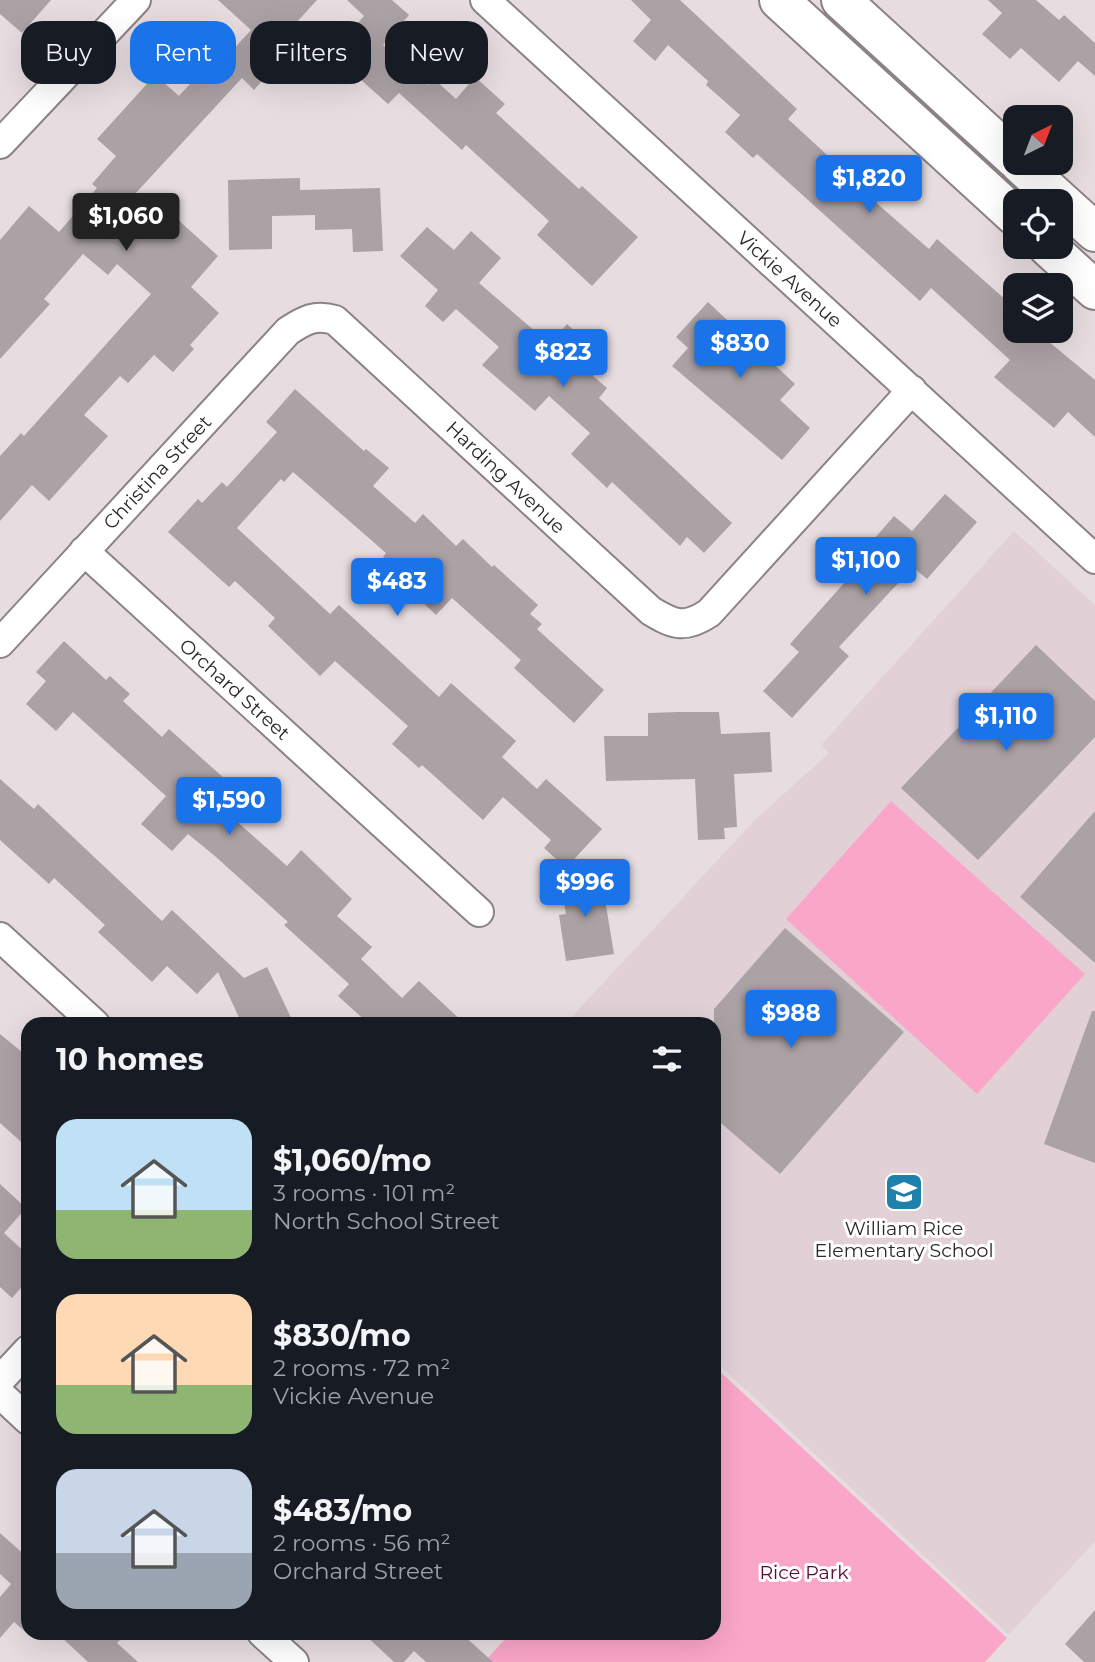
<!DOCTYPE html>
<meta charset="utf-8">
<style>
body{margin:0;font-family:Montserrat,sans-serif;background:#20242c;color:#f1f3f6;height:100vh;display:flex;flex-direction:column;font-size:26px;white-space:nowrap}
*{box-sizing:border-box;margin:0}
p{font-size:23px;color:#9ea1a6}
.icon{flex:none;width:38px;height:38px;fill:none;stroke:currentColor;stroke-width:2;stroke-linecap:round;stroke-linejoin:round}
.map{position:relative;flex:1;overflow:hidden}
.sheet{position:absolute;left:21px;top:1017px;width:700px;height:623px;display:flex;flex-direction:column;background:#171b24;border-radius:21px;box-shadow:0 7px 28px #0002}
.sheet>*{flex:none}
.top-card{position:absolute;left:21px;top:21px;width:700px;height:63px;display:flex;gap:14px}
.needle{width:46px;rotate:42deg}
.controls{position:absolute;left:1003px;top:105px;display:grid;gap:14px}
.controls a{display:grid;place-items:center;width:70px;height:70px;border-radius:14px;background:#171b24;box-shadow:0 7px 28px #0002;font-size:35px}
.price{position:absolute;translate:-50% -60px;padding:0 16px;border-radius:7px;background:#1a73e8;color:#fff;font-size:23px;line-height:46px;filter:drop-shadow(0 2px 4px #0008)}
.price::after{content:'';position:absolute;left:50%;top:42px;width:21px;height:16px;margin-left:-10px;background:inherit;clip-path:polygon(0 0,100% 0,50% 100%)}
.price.active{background:#222;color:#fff}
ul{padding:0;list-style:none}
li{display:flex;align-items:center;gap:21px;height:175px;padding:0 35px}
li span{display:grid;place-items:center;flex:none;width:196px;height:140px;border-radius:21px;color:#555}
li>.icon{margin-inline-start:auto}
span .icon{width:84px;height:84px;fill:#fffc;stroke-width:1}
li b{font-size:30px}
h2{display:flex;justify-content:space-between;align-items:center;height:84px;padding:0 35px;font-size:30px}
.chip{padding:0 24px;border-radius:21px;background:#171b24;box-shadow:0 7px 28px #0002;font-size:24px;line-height:63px}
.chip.active{background:#1a73e8;color:#fff}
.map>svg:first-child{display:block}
.built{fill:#e2d0d7}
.green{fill:#faa6c9}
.building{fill:#aba2a5}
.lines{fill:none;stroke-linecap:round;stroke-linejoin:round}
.minor-casing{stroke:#8b8285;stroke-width:32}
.secondary-casing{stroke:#8b8285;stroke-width:42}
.minor{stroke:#fff;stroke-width:28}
.secondary{stroke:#fff;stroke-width:38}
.labels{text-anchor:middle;stroke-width:6;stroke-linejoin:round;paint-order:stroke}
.street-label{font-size:19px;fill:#2c282a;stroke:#fff}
.poi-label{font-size:19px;fill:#2c282a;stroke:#fff}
.park-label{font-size:19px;fill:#580935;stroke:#fff}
</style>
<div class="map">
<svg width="1095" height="1662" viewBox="0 0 1095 1662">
<rect width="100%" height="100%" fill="#e7dde1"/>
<path class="built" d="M1014,531L1095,605V1541L1009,1635L714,1360V1024H565L755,820L829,753L821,745Z"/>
<path class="green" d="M891,801L1085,974L977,1094L786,919Z
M714,1366L1007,1638L985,1662H484L511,1633H714Z"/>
<path class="building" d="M0,0H51L22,33L0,14Z
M218,0H317L295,24L305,33L254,90L242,78L134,195L168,226L175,217L218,256L191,287L219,313L190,345L194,349L173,372L154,355L128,383L120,376L84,415L108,436L49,501L32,485L0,521V456L21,433L24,436L151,294L117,264L108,275L83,254L44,299L50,304L0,359V240L29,206L59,232L97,188L92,184L116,156L97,139L155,75L179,96L200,73L206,79L251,30Z
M347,0H392L409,15L383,45L428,85L434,79L456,99L475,77L505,104L496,113L579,189L582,186L638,237L592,286L537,235L549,221L466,145L462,150L399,93L388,104L331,53L364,16Z
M631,0H680L797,109L788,119L851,177L849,179L929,249L937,239L1015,308V331H1036L1095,380V437L1068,412L1054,428L994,377L1010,360L931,288L920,301L757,154L753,158L725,132L740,115L706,85L708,81L668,45L655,61L633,41L651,20Z
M988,0H1036L1059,20L1064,15L1095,43V76L1078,61L1059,82L1021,48L1010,59L982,34L1002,13Z
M300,178V190L380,188L383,251L353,252L352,229L315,230V215L272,216V249L229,250L228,180Z
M427,227L454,250L471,231L501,258L479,283L550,344L567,324L607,361L593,376L607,388L599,398L732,523L704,553L687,537L680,546L612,482L607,488L571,454L590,433L549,396L535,411L482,365L499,347L456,309L443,322L425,306L438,290L400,256Z
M708,302L795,384L780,400L810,428L782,460L672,366L688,348L676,337Z
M295,389L364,451L366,449L389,468L373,486L415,523L423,514L456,546L463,539L492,567L494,565L538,605L530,614L542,624L537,629L604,690L574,723L514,668L521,660L452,598L436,615L415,595L420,590L383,557L386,553L293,472L284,482L281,479L237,528L330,614L339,605L439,697L451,683L516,741L502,757L537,789L546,779L602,829L566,868L544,848L551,840L503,797L483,820L422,765L419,768L392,744L408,726L335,661L320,676L268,626L275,618L235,581L229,587L168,532L198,499L202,503L222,482L227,487L277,432L266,422Z
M945,494L977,522L927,579L913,567L839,647L849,656L792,718L763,691L799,652L790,644L853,573L848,569L894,516L912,531Z
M64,641L106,680L110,676L130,694L123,701L162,737L169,729L225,779L209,797L287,866L301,850L352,899L337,916L372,947L361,959L402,998L419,981L465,1024H369L338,996L349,984L284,925L288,922L216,857L188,834L172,851L141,824L166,796L73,712L56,731L26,704L46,681L36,672Z
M1036,645L1095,701V737L978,860L901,788Z
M678,712H719L721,734L770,732L772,772L734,774L737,827L724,828L725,839L698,840L695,779L606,781L604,736H648V713Z
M0,779L34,809L38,804L162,921L172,910L244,978L267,967L294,1024H242L218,972L197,994L167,966L152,982L98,932L105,925L54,878L49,884L0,840Z
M1095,811V963L1020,897Z
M601,875L614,954L566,961L559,915L566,914L560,881Z
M785,928L904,1032L780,1174L714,1117V1009Z
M1092,1011H1095V1163L1044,1144Z
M0,1034L28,1057V1148L0,1123Z
M0,1184L26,1208L4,1233L28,1255V1280L12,1298L0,1287Z
M0,1533L28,1558V1634L14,1622L0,1638V1597L11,1584L0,1574Z
M1095,1610V1662H1084L1065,1644Z
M57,1633H127L117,1643L138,1662H88Z
M363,1633H461L493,1662H426L414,1651L404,1662H394Z"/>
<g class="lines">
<defs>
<path id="minor" d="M485,0L1095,559
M0,144L136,0
M84,551L479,912
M0,643L288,331C305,320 315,314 335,320L651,611C674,625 685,629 709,613L912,390
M0,937L95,1024
M0,1380L28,1350
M0,1394L28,1420
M262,1633L294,1662"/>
<path id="secondary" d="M779,0L1015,216
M841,0L1015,159
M1019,163L1095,232
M1048,247L1095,290"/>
</defs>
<use href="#minor" class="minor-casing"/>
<use href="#secondary" class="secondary-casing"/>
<use href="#minor" class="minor"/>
<use href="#secondary" class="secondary"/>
</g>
<defs>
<symbol id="school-square" viewBox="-11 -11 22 22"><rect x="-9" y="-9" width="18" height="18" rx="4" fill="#1d81ac" stroke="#fff"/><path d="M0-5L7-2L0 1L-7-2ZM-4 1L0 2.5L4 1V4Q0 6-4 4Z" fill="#fff"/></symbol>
</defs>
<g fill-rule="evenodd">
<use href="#school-square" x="882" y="1170" width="44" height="44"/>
</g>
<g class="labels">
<g class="street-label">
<text transform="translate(790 279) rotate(42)" y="7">Vickie Avenue</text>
<text transform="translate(157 472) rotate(-47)" y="7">Christina Street</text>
<text transform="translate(506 477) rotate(43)" y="7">Harding Avenue</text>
<text transform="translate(235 689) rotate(42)" y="7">Orchard Street</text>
</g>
<g class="poi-label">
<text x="904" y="1235">William Rice<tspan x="904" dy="22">Elementary School</tspan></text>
</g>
<g class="park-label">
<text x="804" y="1579">Rice Park</text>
</g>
</g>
</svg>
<div class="controls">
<a><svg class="needle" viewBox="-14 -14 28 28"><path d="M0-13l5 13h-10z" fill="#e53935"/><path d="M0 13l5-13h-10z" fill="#9ea1a6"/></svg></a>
<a><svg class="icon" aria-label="locate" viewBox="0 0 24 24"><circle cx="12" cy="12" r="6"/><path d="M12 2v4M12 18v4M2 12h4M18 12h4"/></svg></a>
<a><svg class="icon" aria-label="layers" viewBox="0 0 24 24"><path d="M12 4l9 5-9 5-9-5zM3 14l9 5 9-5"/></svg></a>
</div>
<b class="price" style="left:869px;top:215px">$1,820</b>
<b class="price active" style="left:126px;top:253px">$1,060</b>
<b class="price" style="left:740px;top:380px">$830</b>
<b class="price" style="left:563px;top:389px">$823</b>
<b class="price" style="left:866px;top:597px">$1,100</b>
<b class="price" style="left:397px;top:618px">$483</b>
<b class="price" style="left:1006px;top:753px">$1,110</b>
<b class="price" style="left:229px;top:837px">$1,590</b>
<b class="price" style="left:585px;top:919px">$996</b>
<b class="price" style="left:791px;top:1050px">$988</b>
<div class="top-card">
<a class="chip">Buy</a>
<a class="chip active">Rent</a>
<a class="chip">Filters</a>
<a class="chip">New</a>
</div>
<section class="sheet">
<h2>10 homes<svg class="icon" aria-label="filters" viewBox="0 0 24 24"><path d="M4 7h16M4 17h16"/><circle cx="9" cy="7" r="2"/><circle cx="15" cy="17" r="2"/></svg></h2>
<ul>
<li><span style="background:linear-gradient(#bfe0f5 65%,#8fb573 0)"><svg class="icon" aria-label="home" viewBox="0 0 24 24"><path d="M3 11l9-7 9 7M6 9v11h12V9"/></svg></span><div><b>$1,060/mo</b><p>3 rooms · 101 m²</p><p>North School Street</p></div></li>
<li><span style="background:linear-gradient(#ffd9b3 65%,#8fb573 0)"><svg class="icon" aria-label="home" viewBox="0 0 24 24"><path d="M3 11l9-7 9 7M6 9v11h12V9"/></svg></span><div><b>$830/mo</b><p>2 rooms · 72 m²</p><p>Vickie Avenue</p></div></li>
<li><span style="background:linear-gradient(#c9d6e8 60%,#9aa5b1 0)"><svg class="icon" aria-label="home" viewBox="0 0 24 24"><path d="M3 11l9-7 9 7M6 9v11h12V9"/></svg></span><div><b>$483/mo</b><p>2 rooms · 56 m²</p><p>Orchard Street</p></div></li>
</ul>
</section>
</div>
